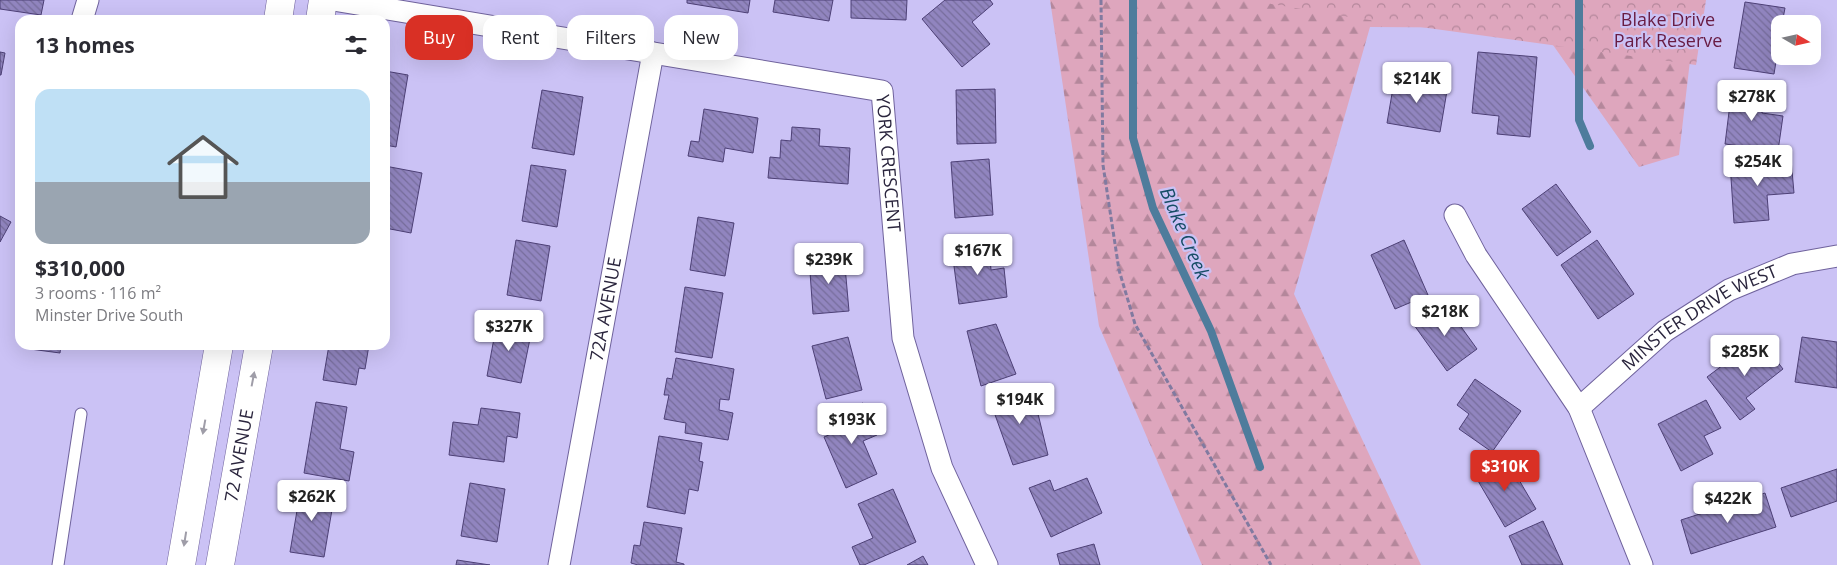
<!DOCTYPE html>
<meta charset="utf-8">
<style>
body{margin:0;font-family:"Open Sans",sans-serif;background:#f7f7f7;color:#2b2b33;height:100vh;display:flex;flex-direction:column;font-size:19px;white-space:nowrap}
*{box-sizing:border-box;margin:0}
p{font-size:16px;color:#7c7c81}
.icon{flex:none;width:28px;height:28px;fill:none;stroke:currentColor;stroke-width:2;stroke-linecap:round;stroke-linejoin:round}
.map{position:relative;flex:1;overflow:hidden}
.sheet{position:absolute;left:15px;top:15px;width:375px;height:335px;display:flex;flex-direction:column;background:#fff;border-radius:15px;box-shadow:0 5px 20px #0002}
.sheet>*{flex:none}
.hud{position:absolute;left:405px;top:15px;width:475px;height:45px;display:flex;gap:10px}
.needle{width:32px;rotate:99deg}
.buttons{position:absolute;left:1771px;top:15px;display:grid;gap:10px}
.buttons a{display:grid;place-items:center;width:50px;height:50px;border-radius:10px;background:#fff;box-shadow:0 5px 20px #0002;font-size:25px}
.price{position:absolute;translate:-50% -42px;padding:0 11px;border-radius:5px;background:#fff;color:#222;font-size:16px;line-height:32px;filter:drop-shadow(0 1px 2px #0008)}
.price::after{content:'';position:absolute;left:50%;top:30px;width:15px;height:11px;margin-left:-8px;background:inherit;clip-path:polygon(0 0,100% 0,50% 100%)}
.price.current{background:#d93025;color:#fff}
ul{padding:0;list-style:none}
li{display:grid;align-content:center;gap:10px;height:265px;padding:0 20px}
li span{display:grid;place-items:center;height:155px;border-radius:15px;color:#555}
li>.icon{margin-inline-start:auto}
span .icon{width:90px;height:90px;fill:#fffc;stroke-width:1}
li b{font-size:21px}
h2{display:flex;justify-content:space-between;align-items:center;height:60px;padding:0 20px;font-size:21px}
.tag{padding:0 18px;border-radius:15px;background:#fff;box-shadow:0 5px 20px #0002;font-size:18px;line-height:45px}
.tag.current{background:#d93025;color:#fff}
.map>svg:first-child{display:block}
.forest{fill:url(#forest-firs)}
.park{fill:url(#park-crowns)}
.lines{fill:none;stroke-linecap:round;stroke-linejoin:round}
.stream{stroke:#4e7c9c;stroke-width:8}
.building{fill:url(#building-back-hatch);stroke:#4d4076}
.lane-casing{stroke:#6f629c;stroke-width:13}
.street-casing{stroke:#6f629c;stroke-width:23}
.secondary-casing{stroke:#6f629c;stroke-width:29}
.path{stroke:#817aa0;stroke-width:3;stroke-dasharray:5 2.5;stroke-linecap:butt}
.lane{stroke:#fff;stroke-width:11}
.street{stroke:#fff;stroke-width:21}
.secondary{stroke:#fff;stroke-width:28}
.oneway{fill:#9f9da8}
.labels{text-anchor:middle;stroke-width:4.5;stroke-linejoin:round;paint-order:stroke}
.park-label{font-size:18px;fill:#681b42;stroke:#cbc2f5}
.street-label{font-size:18px;fill:#2a253d;stroke:#cbc2f5}
.water-label{font-size:19px;font-style:italic;fill:#174d66;stroke:#cbc2f5}
</style>
<div class="map">
<svg width="1837" height="565" viewBox="0 0 1837 565">
<defs>
<pattern id="forest-firs" width="22" height="20" patternUnits="userSpaceOnUse" patternTransform="scale(1.25)"><rect width="22" height="20" fill="#dea6bd"/><path d="M5 1l3.5 6h-7zM16 11l3.5 6h-7z" fill="#b4879b"/></pattern>
<pattern id="park-crowns" width="20" height="18" patternUnits="userSpaceOnUse" patternTransform="scale(1.25)"><rect width="20" height="18" fill="#dea6bd"/><path d="M2 6a3 3 0 1 1 6 0M12 15a3 3 0 1 1 6 0" fill="none" stroke="#b4879b"/></pattern>
<pattern id="building-back-hatch" width="6" height="6" patternUnits="userSpaceOnUse" patternTransform="scale(1.25)"><rect width="6" height="6" fill="#9185bf"/><path d="M-1 5l2 2M0 0l6 6M5-1l2 2" fill="none" stroke="#776d9c"/></pattern>
</defs>
<rect width="100%" height="100%" fill="#cbc2f5"/>
<path class="forest" d="M1050,0H1697L1679,155L1639,167L1541,28L1370,27L1294,294L1421,565H1202L1099,326Z"/>
<path class="park" d="M1248,0H1706L1696,65L1355,18Z"/>
<g class="lines">
<path class="stream" d="M1133,0V138L1153,208L1211,331L1260,467
M1579,0V120L1590,146"/>
</g>
<path class="building" d="M0,0H44L41,15L0,9Z
M687,0H750L748,13L687,3Z
M775,0H833L829,21L773,12Z
M851,0H907L906,20L851,18Z
M945,0H990L993,4L972,22L990,44L962,67L922,19Z
M1745,2L1785,8L1782,24H1780V37L1774,74L1734,68Z
M0,52L5,53L1,75H0Z
M1478,52L1537,57L1530,137L1497,134L1499,116L1472,113Z
M385,71L408,75L396,147L385,145Z
M1395,76L1448,85L1440,132L1387,123Z
M1732,88L1764,92L1762,113L1783,116L1778,151L1725,144Z
M995,89L996,143L957,144L956,90Z
M542,90L583,97L574,155L532,148Z
M704,109L758,118L753,153L725,148L723,162L688,156L691,141L699,142Z
M792,127L820,129L819,146L850,148L848,184L768,178L770,157L780,158L781,140L791,141Z
M989,159L993,215L955,218L951,162Z
M1791,159L1794,193L1767,195L1769,220L1734,223L1730,163Z
M531,165L566,170L557,227L522,221Z
M385,166L422,173L411,233L385,228Z
M1556,184L1591,232L1557,256L1522,209Z
M0,216L11,222L0,242Z
M698,217L734,223L725,276L690,270Z
M516,240L550,246L541,301L507,295Z
M1404,240L1428,295L1395,309L1371,255Z
M1597,240L1634,294L1598,319L1561,265Z
M989,246L991,270L1004,268L1007,297L959,304L952,251Z
M844,255L849,311L813,314L809,258Z
M685,287L723,293L712,358L675,352Z
M1444,303L1477,349L1447,371L1414,325Z
M497,322L532,329L521,383L487,376Z
M996,324L1016,374L981,386L967,331Z
M848,337L862,390L826,399L812,346Z
M1802,337L1837,342V388L1795,382Z
M1759,338L1783,369L1746,398L1755,409L1740,420L1707,377Z
M30,345H61L60,353L30,349Z
M329,345H369L365,369L359,368L356,385L323,380Z
M676,358L734,369L729,400L720,399L719,410L733,413L728,440L685,433L686,423L664,419L669,395H664L667,378L672,379Z
M1475,379L1521,411L1492,452L1459,429L1469,414L1457,405Z
M1031,385L1048,455L1013,465L989,398Z
M1706,400L1721,428L1704,436L1713,454L1681,471L1658,424Z
M316,402L347,407L340,449L354,452L349,481L304,473Z
M863,403L877,435L863,441L877,474L846,488L824,437L840,430L833,416Z
M481,408L520,413L517,438L507,436L504,462L449,455L453,422L478,425Z
M659,436L702,443L699,461L703,462L698,491L689,489L685,514L647,507Z
M1505,456L1536,509L1505,527L1474,474Z
M1837,469V501L1791,517L1781,488Z
M1087,478L1102,513L1051,537L1029,488L1050,480L1054,491Z
M470,483L505,489L497,542L461,536Z
M301,487L335,492L324,557L290,552Z
M893,489L916,542L864,565H860L852,547L873,538L858,504Z
M1765,493L1776,527L1691,554L1681,520Z
M1543,521L1563,565H1522L1509,536Z
M644,522L682,528L676,562L684,564V565H638L631,563L634,545L640,546Z
M1094,544L1100,565H1060L1057,554Z
M923,556L928,565H907Z
M457,560L490,565H456Z"/>
<g class="lines">
<defs>
<path id="lane" d="M58,565L81,414"/>
<g id="street">
<path id="s1" d="M333,0L882,91L903,338L942,468L987,565"/>
<path d="M82,20L88,0"/>
<path d="M1455,215L1476,255L1579,408L1642,565"/>
<path id="s2" d="M1579,408L1665,331L1729,290L1792,264L1837,256"/>
<path id="s3" d="M559,565L653,53"/>
</g>
<g id="secondary">
<path d="M278,20L281,0"/>
<path d="M320,20L323,0"/>
<path d="M181,565L219,345"/>
<path id="s4" d="M220,565L259,345"/>
</g>
</defs>
<use href="#lane" class="lane-casing"/>
<use href="#street" class="street-casing"/>
<use href="#secondary" class="secondary-casing"/>
<path class="path" d="M1101,0L1103,165L1119,270L1135,324L1271,565"/>
<use href="#lane" class="lane"/>
<use href="#street" class="street"/>
<use href="#secondary" class="secondary"/>
</g>
<defs><path id="oneway-solid" d="M-6-.8H1V-3.2L6.5 0L1 3.2V.8H-6Z" transform="scale(1.25)"/></defs>
<g class="oneway">
<use href="#oneway-solid" transform="translate(253 379) rotate(-79)"/>
<use href="#oneway-solid" transform="translate(204 427) rotate(100)"/>
<use href="#oneway-solid" transform="translate(185 539) rotate(99)"/>
</g>
<g class="labels">
<g class="park-label">
<text x="1668" y="26">Blake Drive<tspan x="1668" dy="21">Park Reserve</tspan></text>
</g>
<g class="street-label">
<text dy="6" stroke="none"><textPath href="#s1" startOffset="629">YORK CRESCENT</textPath></text>
<text dy="6" stroke="none"><textPath href="#s3" startOffset="260">72A AVENUE</textPath></text>
<text dy="6" stroke="none"><textPath href="#s2" startOffset="152">MINSTER DRIVE WEST</textPath></text>
<text dy="6" stroke="none"><textPath href="#s4" startOffset="111">72 AVENUE</textPath></text>
</g>
<g class="water-label">
<text transform="translate(1185 233) rotate(67)" y="7">Blake Creek</text>
</g>
</g>
</svg>
<div class="buttons">
<a><svg class="needle" viewBox="-14 -14 28 28"><path d="M0-13l5 13h-10z" fill="#e53935"/><path d="M0 13l5-13h-10z" fill="#7c7c81"/></svg></a>
</div>
<b class="price" style="left:1417px;top:104px">$214K</b>
<b class="price" style="left:1752px;top:122px">$278K</b>
<b class="price" style="left:1758px;top:187px">$254K</b>
<b class="price" style="left:978px;top:276px">$167K</b>
<b class="price" style="left:829px;top:285px">$239K</b>
<b class="price" style="left:1445px;top:337px">$218K</b>
<b class="price" style="left:509px;top:352px">$327K</b>
<b class="price" style="left:1745px;top:377px">$285K</b>
<b class="price" style="left:1020px;top:425px">$194K</b>
<b class="price" style="left:852px;top:445px">$193K</b>
<b class="price current" style="left:1505px;top:492px">$310K</b>
<b class="price" style="left:312px;top:522px">$262K</b>
<b class="price" style="left:1728px;top:524px">$422K</b>
<div class="hud">
<a class="tag current">Buy</a>
<a class="tag">Rent</a>
<a class="tag">Filters</a>
<a class="tag">New</a>
</div>
<section class="sheet">
<h2>13 homes<svg class="icon" aria-label="filters" viewBox="0 0 24 24"><path d="M4 7h16M4 17h16"/><circle cx="9" cy="7" r="2"/><circle cx="15" cy="17" r="2"/></svg></h2>
<ul>
<li><span style="background:linear-gradient(#bfe0f5 60%,#9aa5b1 0)"><svg class="icon" aria-label="home" viewBox="0 0 24 24"><path d="M3 11l9-7 9 7M6 9v11h12V9"/></svg></span><div><b>$310,000</b><p>3 rooms · 116 m²</p><p>Minster Drive South</p></div></li>
</ul>
</section>
</div>
